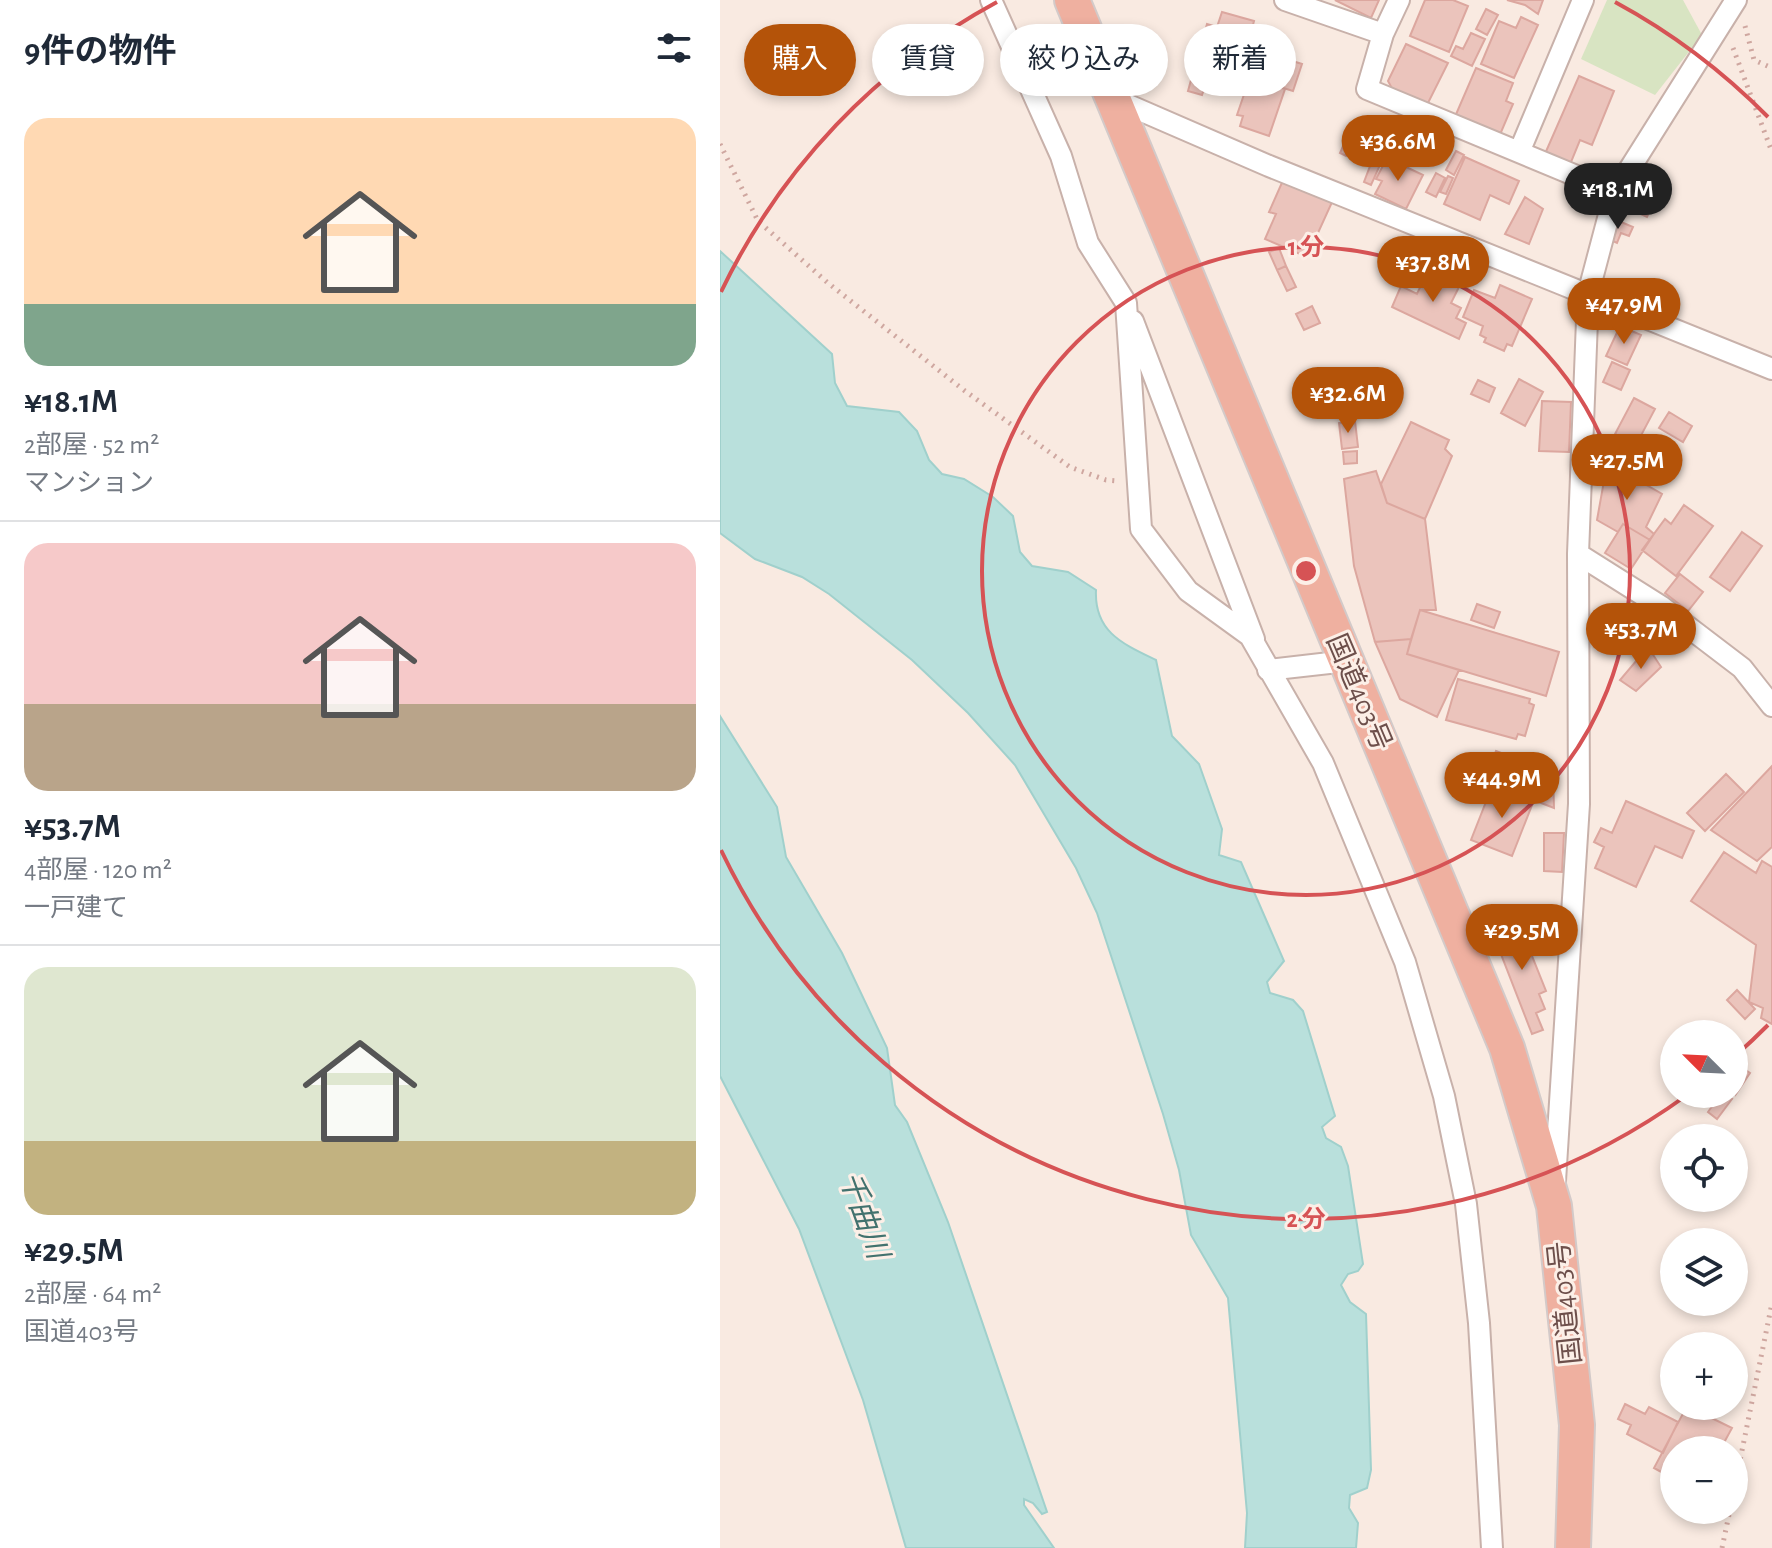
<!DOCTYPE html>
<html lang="ja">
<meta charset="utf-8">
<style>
body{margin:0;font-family:"Alegreya Sans","Noto Sans JP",sans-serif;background:#f6f6f7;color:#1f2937;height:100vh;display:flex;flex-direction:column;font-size:30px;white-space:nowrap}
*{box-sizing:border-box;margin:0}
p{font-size:26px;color:#747a83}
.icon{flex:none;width:44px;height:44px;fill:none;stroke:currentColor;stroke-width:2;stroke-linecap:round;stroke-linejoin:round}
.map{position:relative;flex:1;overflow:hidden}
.drawer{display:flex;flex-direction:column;background:#fff;width:720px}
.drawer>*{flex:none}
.banner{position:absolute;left:24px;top:24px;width:760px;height:72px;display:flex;gap:16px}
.needle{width:52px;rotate:294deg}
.fabs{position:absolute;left:940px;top:1020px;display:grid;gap:16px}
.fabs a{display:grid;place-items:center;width:88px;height:88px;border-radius:50%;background:#fff;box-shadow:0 4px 12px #0003;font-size:40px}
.price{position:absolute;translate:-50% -68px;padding:0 18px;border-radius:28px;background:#b45309;color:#fff;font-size:26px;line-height:52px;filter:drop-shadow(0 2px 4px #0008)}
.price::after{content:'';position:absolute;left:50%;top:48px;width:24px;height:18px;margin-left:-12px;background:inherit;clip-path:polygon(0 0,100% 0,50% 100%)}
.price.on{background:#222;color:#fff}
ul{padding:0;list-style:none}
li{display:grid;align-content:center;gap:16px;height:424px;padding:0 24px}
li+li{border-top:2px solid #e0e1e3}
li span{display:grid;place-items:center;height:248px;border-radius:24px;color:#555}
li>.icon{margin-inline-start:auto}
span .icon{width:144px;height:144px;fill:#fffc;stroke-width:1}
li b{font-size:34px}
h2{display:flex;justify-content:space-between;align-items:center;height:96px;padding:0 24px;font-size:34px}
.tag{padding:0 28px;border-radius:36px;background:#fff;box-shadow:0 4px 12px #0003;font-size:28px;line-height:72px}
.tag.on{background:#b45309;color:#fff}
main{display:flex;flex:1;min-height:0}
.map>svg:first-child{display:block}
.green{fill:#d8e4c2}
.water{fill:#b9e0dc;stroke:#a0d0cc;stroke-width:2}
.building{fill:#ebc4bc;stroke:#dca79f;stroke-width:2}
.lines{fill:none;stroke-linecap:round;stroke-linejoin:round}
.minor-casing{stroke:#c8b1aa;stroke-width:24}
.trunk-casing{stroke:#d3cac9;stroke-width:38}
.path{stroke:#cfa7a0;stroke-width:5;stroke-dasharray:2 6;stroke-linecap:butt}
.minor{stroke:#fff;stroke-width:20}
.trunk{stroke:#efb0a0;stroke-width:34}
.ring{fill:none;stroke:#d65355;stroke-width:4}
.labels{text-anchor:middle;stroke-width:6;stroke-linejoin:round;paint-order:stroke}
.street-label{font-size:28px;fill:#6d4f4b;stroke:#fcefe7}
.water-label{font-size:30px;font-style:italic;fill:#42726e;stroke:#fcefe7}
.centre{fill:#d65355;stroke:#fcefe7;stroke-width:4}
.ring-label{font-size:24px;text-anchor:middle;font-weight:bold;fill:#d65355;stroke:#fcefe7;stroke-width:6;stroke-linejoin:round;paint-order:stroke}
</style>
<main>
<section class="drawer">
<h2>9件の物件<svg class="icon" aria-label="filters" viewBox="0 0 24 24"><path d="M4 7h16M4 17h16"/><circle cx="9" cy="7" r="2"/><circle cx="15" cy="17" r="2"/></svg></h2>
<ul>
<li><span style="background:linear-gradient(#ffd9b3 75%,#7fa58c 0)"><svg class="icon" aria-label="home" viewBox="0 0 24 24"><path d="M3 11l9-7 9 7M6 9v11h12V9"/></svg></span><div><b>¥18.1M</b><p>2部屋 · 52 m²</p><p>マンション</p></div></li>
<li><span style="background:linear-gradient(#f6c9c9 65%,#b9a48a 0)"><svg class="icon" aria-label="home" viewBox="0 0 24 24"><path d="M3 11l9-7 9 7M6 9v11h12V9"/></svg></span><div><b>¥53.7M</b><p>4部屋 · 120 m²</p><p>一戸建て</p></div></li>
<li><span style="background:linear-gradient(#dfe7d0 70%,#c2b280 0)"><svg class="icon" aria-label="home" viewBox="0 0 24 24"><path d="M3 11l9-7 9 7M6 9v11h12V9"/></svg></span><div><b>¥29.5M</b><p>2部屋 · 64 m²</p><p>国道403号</p></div></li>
</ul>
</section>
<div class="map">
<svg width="1052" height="1548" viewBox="0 0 1052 1548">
<rect width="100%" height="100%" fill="#f9eae1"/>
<path class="green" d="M887,0H963L982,35L935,95L861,59Z"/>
<path class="water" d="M0,251L112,354L115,383L127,406L179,412L197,431L209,460L222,474L244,479L273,497L293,516L300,552L312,566L348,572L376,590C374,632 403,644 436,660L452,736L479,764L502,829L499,855L521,862L564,961L547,982L550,993L573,1000L583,1011L615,1116L602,1127L606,1138L621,1147L628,1166L643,1264L638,1271L628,1274L621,1285L630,1302L646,1314L651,1470L647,1488L630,1495L629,1508L638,1523L636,1548H525L527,1513L508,1298L471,1235L459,1170L443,1114L377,913L356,868L295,765L248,713L192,660L109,594L82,577L35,559L0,533Z
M0,716L57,807L66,857L122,953L167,1048L175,1105L187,1122L228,1222L327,1512L322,1514L313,1503L304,1499V1505L334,1548H186L143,1400L79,1229L0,1076Z"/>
<path class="building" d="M615,0H659L651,18Z
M705,0H733L748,6L729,52L690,36Z
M787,0H823L818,14L805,5Z
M766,9L778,15L767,35L756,29Z
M502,12L534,21L520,74L477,62L487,24L497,27Z
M801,17L818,25L794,78L761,64L779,21L796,28Z
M751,33L765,39L752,66L731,56L736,46L743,49Z
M686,44L728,63L706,107L674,92L668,81Z
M553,55L582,64L573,91L544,82Z
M756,68L793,83L786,101L793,104L779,137L734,119Z
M474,69L489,74L482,95L468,91Z
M859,76L894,91L872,145L860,140L849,167L824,156Z
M530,77L565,89L549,136L520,126L523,116L517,115Z
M670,131L700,145L695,156L690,153L684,166L667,158L664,164L656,160Z
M628,135L635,137L626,156L620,153Z
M736,151L744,155L734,175L726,170Z
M745,157L799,181L789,204L770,195L760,220L724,204Z
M667,158L703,175L686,209L655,194L662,181L656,179Z
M652,161L660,165L651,185L644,182Z
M716,173L725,178L716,197L706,192Z
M728,176L733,178L726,194L720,192Z
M564,178L613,200L587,257L545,239L556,214L549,212Z
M921,185L938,192L927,217L910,209Z
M805,197L823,209L809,244L785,234Z
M894,219L913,227L909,236L901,233L897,243L886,238Z
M559,248L566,266L557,270L549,252Z
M566,266L576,287L567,291L557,270Z
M708,270L740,285L731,303L741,308L736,318L746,323L739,339L672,307L681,286L697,294Z
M691,271L699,274L695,285L687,282Z
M780,285L812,299L792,346L787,344L784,351L764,342L766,338L760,335L763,326L743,317L754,290L775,298Z
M592,306L600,323L584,330L576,314Z
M900,326L921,335L907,365L886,356Z
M892,362L910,370L901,390L883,382Z
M799,379L823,392L805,426L781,413Z
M758,380L775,388L769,402L751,394Z
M914,398L935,409L916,445L895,434Z
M822,401L851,402L849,452L819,451Z
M949,412L972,426L963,442L939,428Z
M635,421L638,447L622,449L619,423Z
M691,422L729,440L725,449L732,456L705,519L667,503L661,484Z
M637,451V463L624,464L623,452Z
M888,463L942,494L926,527L934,534L930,540L903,524L898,532L877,520L884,481L880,478Z
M656,471L667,503L705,519L716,610H700L691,639L655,642L634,566L624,479Z
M964,505L993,526L956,576L922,550L945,519L951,524Z
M903,524L930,540L911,569L885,553Z
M1022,532L1042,546L1010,591L990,577Z
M960,574L983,592L968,611L945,593Z
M757,604L780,612L774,628L751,620Z
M700,610L839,652L826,696L687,654Z
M691,639L687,654L739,670L717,717L680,699L655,642Z
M928,647L941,667L916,691L900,680Z
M738,679L810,699L809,703L814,705L805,736L798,734L796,739L726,720Z
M776,751L833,773L834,808L764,781Z
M1052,766V847L1037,861L991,830Z
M1006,774L1024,792L985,831L967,813Z
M773,784L814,800L792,856L751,840Z
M906,801L974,831L962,858L935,846L916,887L875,868L884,847L874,842L881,828L892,833Z
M824,833H844L842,872L824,871Z
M1004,852L1036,873L1042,861L1052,867V1024L1041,1018L1043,1008L1029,1002L1036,945L971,901Z
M798,921L826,991L819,994L825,1009L816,1013L823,1030L812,1034L772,931Z
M1017,990L1035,1009L1025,1019L1007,1000Z
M1020,1066L1030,1073L1016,1094L1014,1076Z
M1001,1094L1012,1099L997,1119L988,1112Z
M905,1404L925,1414L929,1407L958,1422L943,1453L907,1434L911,1425L898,1419Z
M967,1406L1012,1428L1000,1450H954V1479L934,1468Z"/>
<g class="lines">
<defs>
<path id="minor" d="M271,0L341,156L368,243L406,303L421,529L468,591L530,636L603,763L685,962L724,1096L746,1204L759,1323L772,1548
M565,0L663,34L647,89L895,192
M663,34L679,0
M392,98L549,166L1052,369
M800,150L863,0
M413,321L534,639
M858,554L942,607L1022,668L1052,706
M548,670L627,661
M835,1181L859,804L858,554L868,294L895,192L1016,0"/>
<path id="trunk" d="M352,0L787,1048L834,1206L857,1425L853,1548"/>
</defs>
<use href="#minor" class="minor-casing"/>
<use href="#trunk" class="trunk-casing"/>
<path class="path" d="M1025,26L1034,60L1052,68
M1013,48L1052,152
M0,144L38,221L108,283L245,391L350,467L386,480L398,481
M1014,1490L1052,1303
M1002,1548L1010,1510"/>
<use href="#minor" class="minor"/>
<use href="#trunk" class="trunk"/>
</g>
<g class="ring">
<circle cx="586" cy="571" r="324"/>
<path d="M1048 1025A648 648 0 0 1 1015 1056M967 1095A648 648 0 0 1 1 850M1 292A648 648 0 0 1 277 2M895 2A648 648 0 0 1 1048 117"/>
</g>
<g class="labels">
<g class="street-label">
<text transform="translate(640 692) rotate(67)" y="10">国道403号</text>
<text transform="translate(844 1303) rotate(-96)" y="10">国道403号</text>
</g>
<g class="water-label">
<text transform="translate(144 1215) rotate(70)" y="10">千曲川</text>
</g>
</g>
<circle cx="586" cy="571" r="12" class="centre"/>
<g class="ring-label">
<text x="586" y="255">1 分</text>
<text x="586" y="1227">2 分</text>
</g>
</svg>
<div class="fabs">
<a><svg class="needle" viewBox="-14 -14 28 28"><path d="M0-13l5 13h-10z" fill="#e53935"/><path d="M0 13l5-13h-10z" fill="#747a83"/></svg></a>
<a><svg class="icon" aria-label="locate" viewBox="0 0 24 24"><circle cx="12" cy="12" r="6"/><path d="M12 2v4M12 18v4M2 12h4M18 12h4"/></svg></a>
<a><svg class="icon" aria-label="layers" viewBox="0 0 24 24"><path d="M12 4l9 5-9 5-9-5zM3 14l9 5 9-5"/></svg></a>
<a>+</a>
<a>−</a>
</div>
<b class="price" style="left:678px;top:183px">¥36.6M</b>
<b class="price on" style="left:898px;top:231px">¥18.1M</b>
<b class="price" style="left:713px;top:304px">¥37.8M</b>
<b class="price" style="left:904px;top:346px">¥47.9M</b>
<b class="price" style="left:628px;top:435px">¥32.6M</b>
<b class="price" style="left:907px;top:502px">¥27.5M</b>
<b class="price" style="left:921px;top:671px">¥53.7M</b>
<b class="price" style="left:782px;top:820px">¥44.9M</b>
<b class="price" style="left:802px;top:972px">¥29.5M</b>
<div class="banner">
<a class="tag on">購入</a>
<a class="tag">賃貸</a>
<a class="tag">絞り込み</a>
<a class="tag">新着</a>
</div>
</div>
</main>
